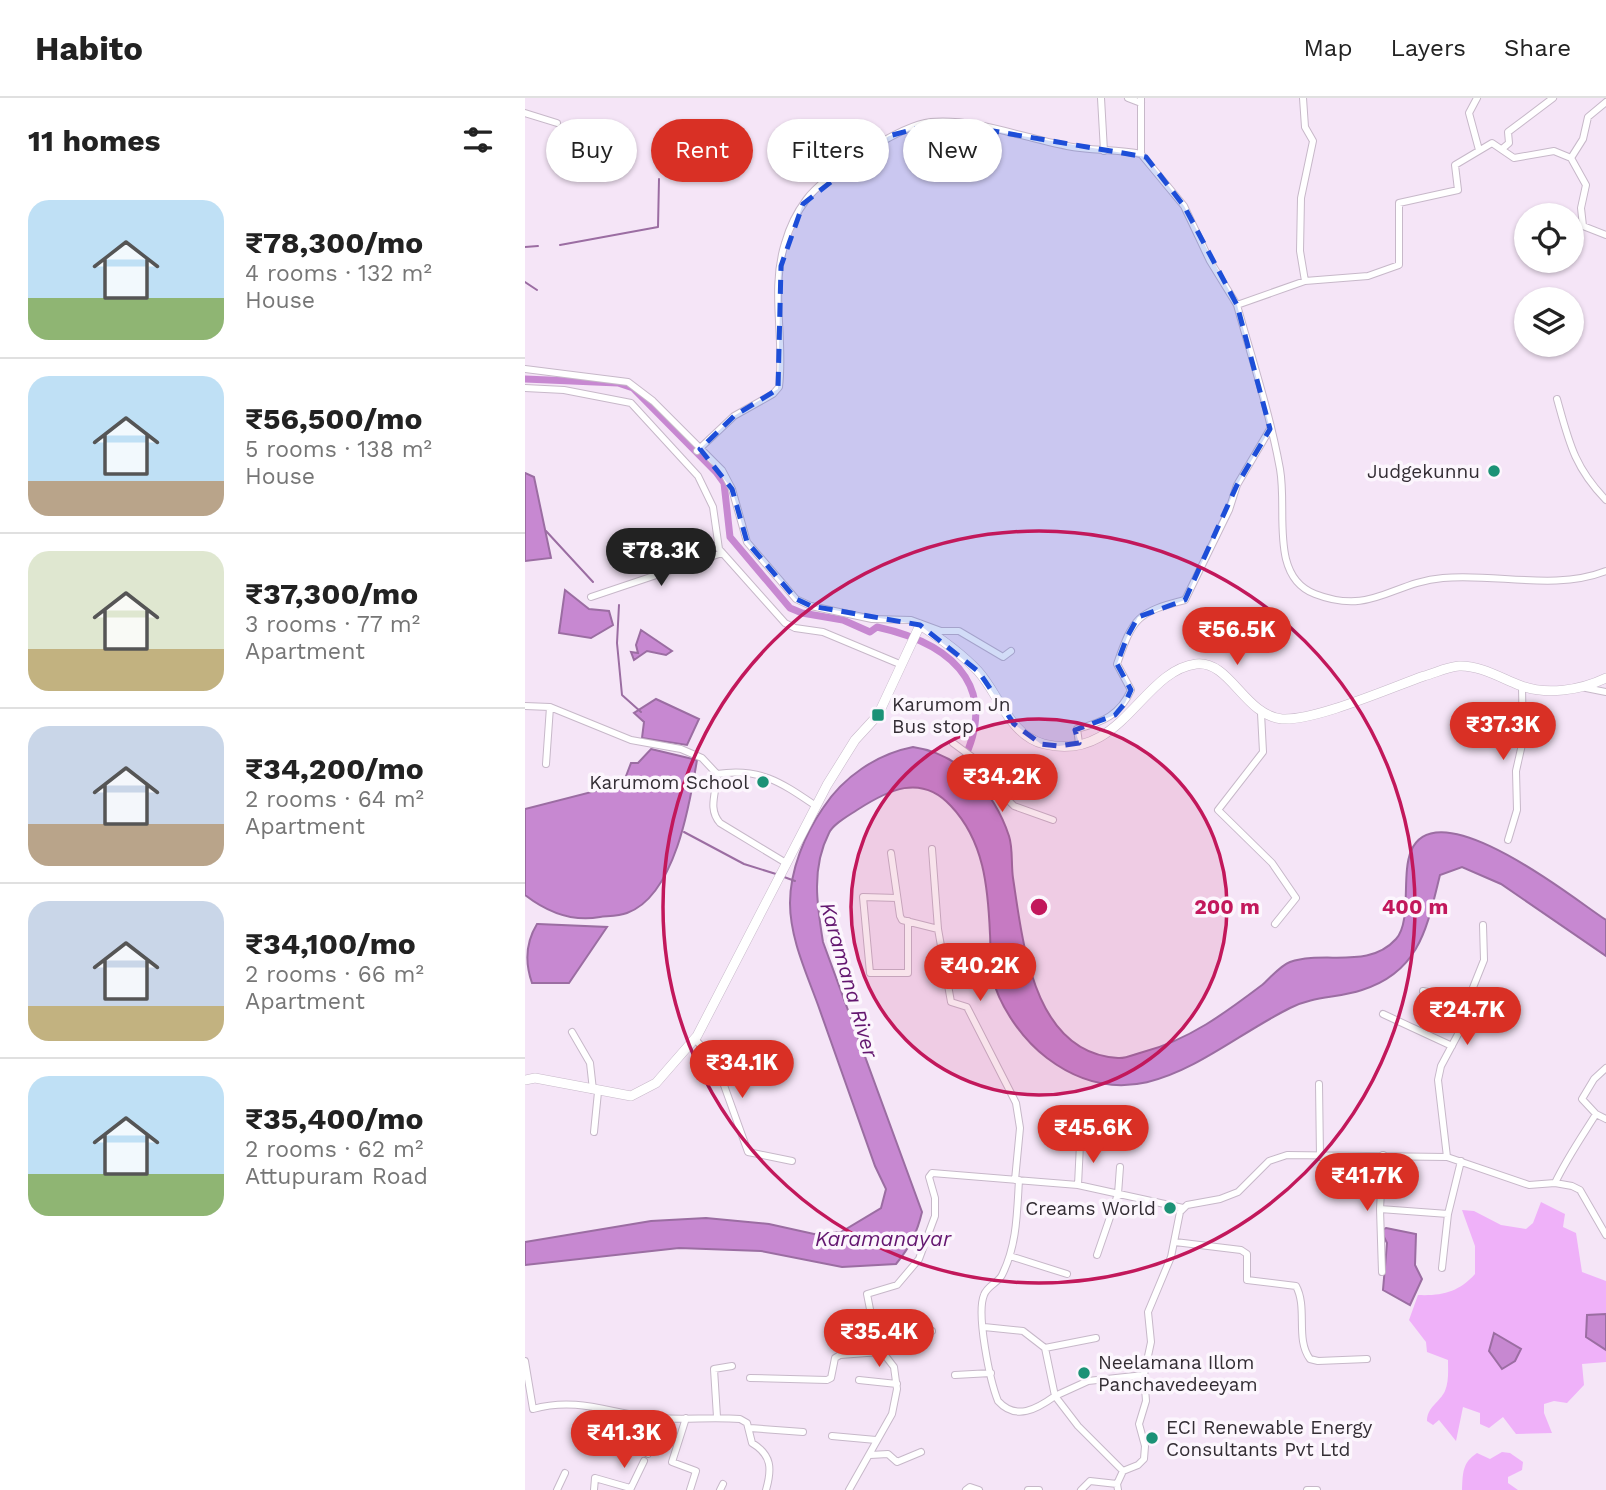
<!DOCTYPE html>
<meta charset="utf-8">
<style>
body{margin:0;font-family:"Work Sans",sans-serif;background:#f2f2f2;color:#222;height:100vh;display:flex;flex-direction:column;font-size:26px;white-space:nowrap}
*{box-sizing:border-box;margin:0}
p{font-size:23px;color:#767676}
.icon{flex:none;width:38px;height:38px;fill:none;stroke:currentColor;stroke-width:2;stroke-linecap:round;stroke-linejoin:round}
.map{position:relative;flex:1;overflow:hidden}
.drawer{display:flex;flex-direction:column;background:#fff;width:525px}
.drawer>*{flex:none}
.banner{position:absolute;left:21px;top:21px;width:665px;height:63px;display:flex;gap:14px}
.buttons{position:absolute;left:989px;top:105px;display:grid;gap:14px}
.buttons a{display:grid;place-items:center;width:70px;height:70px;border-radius:50%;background:#fff;box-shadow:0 2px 5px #0004;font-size:35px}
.price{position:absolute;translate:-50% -60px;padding:0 16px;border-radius:24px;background:#d93025;color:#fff;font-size:23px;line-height:46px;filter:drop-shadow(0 2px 4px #0008)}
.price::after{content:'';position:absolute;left:50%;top:42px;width:21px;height:16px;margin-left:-10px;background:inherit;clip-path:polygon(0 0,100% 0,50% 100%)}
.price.current{background:#222;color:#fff}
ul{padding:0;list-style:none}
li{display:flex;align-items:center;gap:21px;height:175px;padding:0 28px}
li+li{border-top:2px solid #e0e0e0}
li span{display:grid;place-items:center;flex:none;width:196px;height:140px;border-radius:21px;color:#555}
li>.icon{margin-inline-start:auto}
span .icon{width:84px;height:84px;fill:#fffc;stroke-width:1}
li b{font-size:30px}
h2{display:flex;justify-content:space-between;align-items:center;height:84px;padding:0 28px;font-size:30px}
.tag{padding:0 24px;border-radius:32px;background:#fff;box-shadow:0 2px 5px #0004;font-size:24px;line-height:63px}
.tag.current{background:#d93025;color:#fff}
header{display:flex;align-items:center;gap:42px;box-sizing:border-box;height:98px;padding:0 35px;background:#fff;border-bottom:2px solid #e0e0e0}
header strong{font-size:33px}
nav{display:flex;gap:38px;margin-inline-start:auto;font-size:24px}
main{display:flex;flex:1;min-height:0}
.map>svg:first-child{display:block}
.green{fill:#efb1f9}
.water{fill:#c788d1;stroke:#9b6da2;stroke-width:2}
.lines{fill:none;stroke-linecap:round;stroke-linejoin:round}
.stream{stroke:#9b6da2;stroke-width:2}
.canal{stroke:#c788d1;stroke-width:7}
.street-casing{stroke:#c7b8c9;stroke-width:8}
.secondary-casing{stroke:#c7b8c9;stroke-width:10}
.street{stroke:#fff;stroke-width:6}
.secondary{stroke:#fff;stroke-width:9}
.marked{fill:#1d4ed8;fill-opacity:0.2;stroke:#1d4ed8;stroke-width:5;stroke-dasharray:14 9;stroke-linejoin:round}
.ring{fill:none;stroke:#c2185b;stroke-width:3.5}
.poi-dot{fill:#1b9276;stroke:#fcf6fd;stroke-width:2.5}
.labels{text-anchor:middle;stroke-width:7;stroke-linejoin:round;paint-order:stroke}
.poi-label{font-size:19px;fill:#332d34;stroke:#fcf6fd;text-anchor:end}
.water-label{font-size:21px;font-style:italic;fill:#63166f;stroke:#fcf6fd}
.centre{fill:#c2185b;stroke:#fcf6fd;stroke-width:3.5}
.ring-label{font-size:21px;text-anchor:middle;font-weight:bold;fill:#c2185b;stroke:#fcf6fd;stroke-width:7;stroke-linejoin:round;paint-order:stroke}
</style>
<header>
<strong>Habito</strong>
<nav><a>Map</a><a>Layers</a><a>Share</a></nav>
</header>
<main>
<section class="drawer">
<h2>11 homes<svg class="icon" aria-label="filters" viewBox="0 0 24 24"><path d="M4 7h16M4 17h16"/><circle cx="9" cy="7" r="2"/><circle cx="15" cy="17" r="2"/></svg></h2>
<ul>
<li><span style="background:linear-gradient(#bfe0f5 70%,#8fb573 0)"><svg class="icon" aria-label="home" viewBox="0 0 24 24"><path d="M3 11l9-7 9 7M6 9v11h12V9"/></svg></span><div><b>₹78,300/mo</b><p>4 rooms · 132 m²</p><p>House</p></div></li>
<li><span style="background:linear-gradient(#bfe0f5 75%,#b9a48a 0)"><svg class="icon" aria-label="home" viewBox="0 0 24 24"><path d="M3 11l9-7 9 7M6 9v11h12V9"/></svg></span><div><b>₹56,500/mo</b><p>5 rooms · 138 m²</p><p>House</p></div></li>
<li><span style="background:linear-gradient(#dfe7d0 70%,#c2b280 0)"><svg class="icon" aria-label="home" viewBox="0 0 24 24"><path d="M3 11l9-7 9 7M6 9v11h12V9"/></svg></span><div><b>₹37,300/mo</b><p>3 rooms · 77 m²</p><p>Apartment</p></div></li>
<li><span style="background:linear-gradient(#c9d6e8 70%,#b9a48a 0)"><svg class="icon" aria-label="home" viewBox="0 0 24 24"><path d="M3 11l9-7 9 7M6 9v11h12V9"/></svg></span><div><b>₹34,200/mo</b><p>2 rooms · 64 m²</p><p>Apartment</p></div></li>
<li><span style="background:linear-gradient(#c9d6e8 75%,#c2b280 0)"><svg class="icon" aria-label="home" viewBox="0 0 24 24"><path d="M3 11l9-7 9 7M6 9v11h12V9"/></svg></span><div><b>₹34,100/mo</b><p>2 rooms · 66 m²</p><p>Apartment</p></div></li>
<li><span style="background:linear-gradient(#bfe0f5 70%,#8fb573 0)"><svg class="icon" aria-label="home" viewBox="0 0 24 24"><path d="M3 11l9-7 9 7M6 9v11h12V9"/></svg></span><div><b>₹35,400/mo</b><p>2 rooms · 62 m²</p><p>Attupuram Road</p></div></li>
</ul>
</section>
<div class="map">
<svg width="1081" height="1392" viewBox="0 0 1081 1392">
<rect width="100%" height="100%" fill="#f5e5f7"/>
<path class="green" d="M1016,1104L1040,1116L1038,1129L1051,1135L1057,1174L1081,1183V1264L1057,1266L1059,1287L1042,1305L1029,1303L1019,1306V1315L1027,1335L991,1336L978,1319L964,1330L955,1326V1315L938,1309L931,1343L914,1322L908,1327L902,1323C902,1309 915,1304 920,1293C924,1283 923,1273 923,1262L902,1254L901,1244L884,1222L893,1197C917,1198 934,1194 950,1176V1148L937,1112L949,1113L976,1127L1001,1131L1008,1125Z
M977,1354L985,1355L998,1364L997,1372L983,1379V1385L993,1392H937C938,1375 937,1365 952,1355L965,1361Z"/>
<path class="water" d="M0,375L9,379L26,460L0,463Z
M40,492L64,511L84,513L88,527L66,540L34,535Z
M116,532L147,553L141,557L122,553L109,562L106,554L113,555L111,547Z
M131,601L174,621L162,647L117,640L119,624L109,615Z
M388,649C435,656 469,693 484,738C488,750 486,766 488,780C498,845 508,955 593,960C600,961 610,956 618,954C664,942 700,915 737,887C745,880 756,867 765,864C800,852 843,872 871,841C887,823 876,777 886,753C912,691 1049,801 1081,822V858L976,786L937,769L915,777C902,829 895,874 837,892C813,900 788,898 765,910C685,950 613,1029 522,960C497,941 474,908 467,878C464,865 466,849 465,836C463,789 459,743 426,708C396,675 363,692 332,712C323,718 308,726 304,735C286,770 292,807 298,844L397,1114C392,1135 385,1149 371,1166L317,1169L236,1153L154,1150L0,1167V1144L126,1123L181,1120L244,1126L289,1136L316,1134L356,1110L361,1091L350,1068C331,1014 312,961 293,907C281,874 265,840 265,805C265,772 280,736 298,710C318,679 352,656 388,649Z
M126,651L172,662C165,705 150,798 102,815C94,818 84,818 75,819C48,824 22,814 0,797V711L98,686L106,665H113Z
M12,826H13L82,829L44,885H7C0,865 1,844 12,826Z
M861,1130L891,1136L890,1167L897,1181L885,1207L858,1192L862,1145L856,1133Z
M1081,1216V1252L1061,1239L1062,1217Z
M969,1235L996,1251L990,1263L977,1271L964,1253Z"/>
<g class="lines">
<path class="stream" d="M35,147L133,129L134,81
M0,149L13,148
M0,184L12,192
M21,433L68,484
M94,507L92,545L97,597L116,614
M159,734L219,766L251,776
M259,779L270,783"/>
<path class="canal" d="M0,281L93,285L108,290L191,374L199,385L205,439L265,510L277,515L318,522L345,534L352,529C434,547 479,595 431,676"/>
<defs>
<path id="street" d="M576,0L579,53
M603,0L616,5
M616,0V56
M778,0L780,29L788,43L776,100L775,153L780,183
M952,0L944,15L954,52
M0,15L32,25
M977,51L984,45L983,34L1028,0
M1046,60L1058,41L1063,19L1081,4
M712,207C727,261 745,316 755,371C760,400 754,432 761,461C765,477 774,490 790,496C847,518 867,484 918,480C971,475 1030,493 1081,473
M0,271L103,284L128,303L197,372L207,391L222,444L271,501L286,508L347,521L386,522L416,533H434L478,559L486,553
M0,290L39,292L106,305L173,378L188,409L194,451L260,525L270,530L298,534L377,567
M1032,301C1044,344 1049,369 1081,402
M172,353L209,318L248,296L254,289C260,241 245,192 260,145C264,131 272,114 281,102C299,77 375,27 406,24C450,20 498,40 542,48C567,53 592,51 616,56L659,108L685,163L712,207L780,183L843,178L874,167V105L933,92L930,67L967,45L989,60L1029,53L1046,60L1061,87L1056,110L1058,128L1081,137
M66,499L197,455
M1061,590L1081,594
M0,608L25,609
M736,615L738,654L693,712L747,765L771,800L750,826
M428,645L462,670L478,697L489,708L528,722
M554,645L552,631C578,624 595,617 606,592L592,566C608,520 612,514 660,502L704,412L712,387L745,331
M21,666L25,609L106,642L156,651L177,660L192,676C192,694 182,710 195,725L261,765
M192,676C235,669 257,685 291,708
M983,742L992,712L991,673L998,642L997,589
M407,751L413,831
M366,755L375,818L377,822L413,831L426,904L442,909L491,1005L495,1030L490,1082
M372,800L338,799L345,875H383V823
M898,893L943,902
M858,916L927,948
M47,934L65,965L68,992
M170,941L191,965L223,1054L267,1063
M794,986L795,1059
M1071,1016L1057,1001L1069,981L1081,970
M69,1034L73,994
M922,1059L913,982L916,968L939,925L943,902L959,862L958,827
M494,1082C492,1115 492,1147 477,1177C473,1185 462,1188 459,1197C451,1216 465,1283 473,1303C491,1323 512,1311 530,1298L520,1250L571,1240
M1030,1085C1042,1060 1056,1040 1071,1016L1081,1021
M553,1087L555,1046
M855,1111L923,1116
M650,1144L716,1152L722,1156V1182L771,1188C783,1210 770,1241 785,1261L793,1263L842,1261
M572,1157L593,1096L595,1069
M485,1158L542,1176
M917,1170L923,1116L936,1063
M857,1174L855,1111L858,1057
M459,1229L498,1233L520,1250
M0,1263L8,1311C55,1298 88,1317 132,1320C160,1322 187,1319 215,1321L222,1325L227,1345C247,1357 247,1371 241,1392
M430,1277L466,1275
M225,1280L302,1282L306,1280L310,1260L315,1257L355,1254L375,1237L407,1233
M334,1282L372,1286
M192,1319L189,1271L207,1268
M161,1320L147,1364L171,1373L165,1392
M225,1330L278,1334
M307,1338L351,1342
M123,1356L134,1320
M345,1357L363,1356L372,1364L396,1354
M598,1373L553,1328L530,1298L563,1283L619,1277
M32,1392L40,1375
M69,1392L70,1380L105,1390
M105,1392L119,1363
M195,1392L198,1386
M324,1392L367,1316L372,1291L369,1269L352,1247L342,1196L372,1187L394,1161L410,1118V1100L404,1079L407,1075L553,1087L658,1110
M441,1392L445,1389L454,1392
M503,1392H514
M556,1392L565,1383L592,1386
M593,1392L592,1386L598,1373L613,1367L619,1361L620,1348L614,1326L621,1303L619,1277L626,1244L623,1214L646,1159L655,1114L662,1107L695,1101L713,1094L744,1063L762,1057L922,1059L1004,1087L1030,1085L1047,1088L1055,1092L1081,1137
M782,1392H792"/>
<path id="secondary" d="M0,982L10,980L106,998L131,985L172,938L302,687L330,642L353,617L395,527C415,540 436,555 453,573C474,596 484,637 519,646C597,665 616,573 671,566C705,562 719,617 757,621C790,623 865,590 899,578C910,575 922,569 934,568C954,567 976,580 994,587C1021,598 1056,592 1081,580"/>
</defs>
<use href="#street" class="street-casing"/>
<use href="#secondary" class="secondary-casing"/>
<use href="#street" class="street"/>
<use href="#secondary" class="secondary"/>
</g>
<path class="marked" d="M415,24L621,59L659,108L712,207L745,331L712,387L660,502L613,519L602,539L592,566L606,592L600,605L590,617L550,632L554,645L534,648L516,646L489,626L454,574L395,527L286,508L271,501L222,444L207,391L175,351L209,318L253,291L256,168L278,106L364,38Z"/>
<circle cx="514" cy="809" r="188" fill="#c2185b" fill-opacity=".12"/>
<g class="ring">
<circle cx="514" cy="809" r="188"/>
<circle cx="514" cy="809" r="376"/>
</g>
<g class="poi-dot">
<circle cx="969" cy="373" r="7"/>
<rect x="346" y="610" width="14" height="14" rx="3.5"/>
<circle cx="238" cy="684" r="7"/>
<circle cx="645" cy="1110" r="7"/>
<circle cx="559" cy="1275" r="7"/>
<circle cx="627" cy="1340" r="7"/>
</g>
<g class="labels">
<g class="poi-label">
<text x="955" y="380">Judgekunnu</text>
<text x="367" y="613" text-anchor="start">Karumom Jn<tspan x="367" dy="22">Bus stop</tspan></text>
<text x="224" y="691">Karumom School</text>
<text x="631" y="1117">Creams World</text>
<text x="573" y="1271" text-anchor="start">Neelamana Illom<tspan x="573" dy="22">Panchavedeeyam</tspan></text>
<text x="641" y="1336" text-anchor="start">ECI Renewable Energy<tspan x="641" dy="22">Consultants Pvt Ltd</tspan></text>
</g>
<g class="water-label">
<text transform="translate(324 882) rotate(74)" y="7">Karamana River</text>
<text x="358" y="1148">Karamanayar</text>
</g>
</g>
<circle cx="514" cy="809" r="10" class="centre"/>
<g class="ring-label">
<text x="702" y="816">200 m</text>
<text x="890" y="816">400 m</text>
</g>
</svg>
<div class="buttons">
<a><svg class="icon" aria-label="locate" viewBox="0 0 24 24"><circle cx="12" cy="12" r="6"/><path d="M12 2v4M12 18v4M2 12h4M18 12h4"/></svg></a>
<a><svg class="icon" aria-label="layers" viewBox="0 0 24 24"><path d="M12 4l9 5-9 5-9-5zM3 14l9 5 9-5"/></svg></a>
</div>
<b class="price current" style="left:136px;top:490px">₹78.3K</b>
<b class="price" style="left:712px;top:569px">₹56.5K</b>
<b class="price" style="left:978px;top:664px">₹37.3K</b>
<b class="price" style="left:477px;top:716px">₹34.2K</b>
<b class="price" style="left:455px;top:905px">₹40.2K</b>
<b class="price" style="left:942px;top:949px">₹24.7K</b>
<b class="price" style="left:217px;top:1002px">₹34.1K</b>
<b class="price" style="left:568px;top:1067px">₹45.6K</b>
<b class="price" style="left:842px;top:1115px">₹41.7K</b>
<b class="price" style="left:354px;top:1271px">₹35.4K</b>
<b class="price" style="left:99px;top:1372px">₹41.3K</b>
<div class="banner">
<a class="tag">Buy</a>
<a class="tag current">Rent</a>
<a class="tag">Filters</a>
<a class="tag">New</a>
</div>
</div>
</main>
